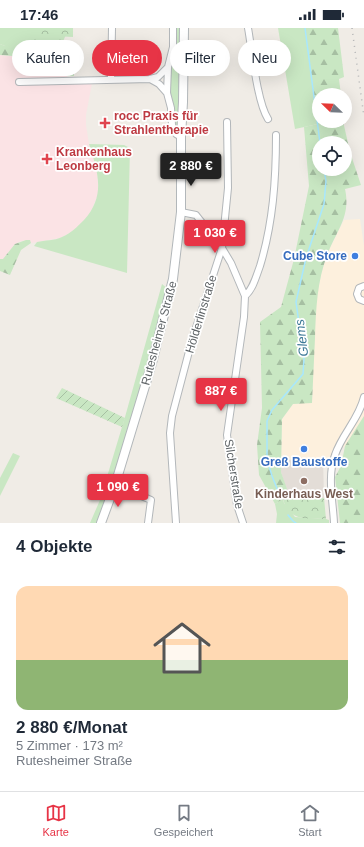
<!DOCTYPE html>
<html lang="de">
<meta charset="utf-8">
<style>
body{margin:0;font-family:Arial,sans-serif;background:#f6f6f7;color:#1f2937;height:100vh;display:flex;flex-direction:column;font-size:15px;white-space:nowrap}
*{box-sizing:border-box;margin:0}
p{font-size:13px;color:#747a83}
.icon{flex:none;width:22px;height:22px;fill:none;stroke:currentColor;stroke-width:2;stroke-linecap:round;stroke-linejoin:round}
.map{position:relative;height:495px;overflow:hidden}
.sheet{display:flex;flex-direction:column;background:#fff;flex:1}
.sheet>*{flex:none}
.hud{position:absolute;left:12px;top:12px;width:340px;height:36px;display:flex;gap:8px}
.needle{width:26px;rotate:293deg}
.tools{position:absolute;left:312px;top:60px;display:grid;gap:8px}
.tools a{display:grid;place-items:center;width:40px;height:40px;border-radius:50%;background:#fff;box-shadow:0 4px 16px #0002;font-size:20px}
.price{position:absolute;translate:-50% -34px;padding:0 9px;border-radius:4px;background:#e73446;color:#fff;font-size:13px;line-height:26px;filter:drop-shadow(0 1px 2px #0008)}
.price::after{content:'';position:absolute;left:50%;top:24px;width:12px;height:9px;margin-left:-6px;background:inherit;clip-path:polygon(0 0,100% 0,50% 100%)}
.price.selected{background:#222;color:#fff}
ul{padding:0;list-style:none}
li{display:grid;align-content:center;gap:8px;height:212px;padding:0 16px}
li span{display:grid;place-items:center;height:124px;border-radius:12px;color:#555}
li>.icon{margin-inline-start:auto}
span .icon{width:72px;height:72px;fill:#fffc;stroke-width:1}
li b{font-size:17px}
h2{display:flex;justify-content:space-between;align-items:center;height:48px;padding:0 16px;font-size:17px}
.tag{padding:0 14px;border-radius:18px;background:#fff;box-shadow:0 4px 16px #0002;font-size:14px;line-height:36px}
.tag.selected{background:#e73446;color:#fff}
.status{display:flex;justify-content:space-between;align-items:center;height:28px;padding:0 20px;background:#fff;direction:ltr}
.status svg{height:11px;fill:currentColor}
.tab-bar{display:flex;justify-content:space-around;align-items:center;height:56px;border-top:1px solid #e0e1e3;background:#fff;font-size:11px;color:#747a83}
.tab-bar a{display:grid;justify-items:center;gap:2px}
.tab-bar .selected{color:#e73446}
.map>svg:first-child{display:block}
.commercial{fill:#fdf0dd}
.education{fill:#e3ddd7}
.medical{fill:#fbe3e5}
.grass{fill:#c9e7c3}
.forest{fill:url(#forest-firs);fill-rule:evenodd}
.park{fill:url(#park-crowns)}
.garden{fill:url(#garden-furrows)}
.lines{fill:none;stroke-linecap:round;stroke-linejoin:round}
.stream{stroke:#a8e7fe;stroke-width:1.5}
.street-casing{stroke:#b3b7ba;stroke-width:8}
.secondary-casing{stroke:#b2b7ba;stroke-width:10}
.street{stroke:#fff;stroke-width:6}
.secondary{stroke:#fff;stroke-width:8}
.rail{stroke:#b4b5b6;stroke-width:1.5;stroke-dasharray:1 5;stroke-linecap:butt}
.health-dot{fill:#e0444e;stroke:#fff;stroke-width:1.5}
.shop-dot{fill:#3f7fe0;stroke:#fff;stroke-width:1.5}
.education-dot{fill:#8d6e63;stroke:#fff;stroke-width:1.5}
.labels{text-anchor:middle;stroke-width:3.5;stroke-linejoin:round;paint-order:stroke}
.health-label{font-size:12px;font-weight:bold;fill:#be3a42;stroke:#fff;text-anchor:start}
.shop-label{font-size:12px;font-weight:bold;fill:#366cbe;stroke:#fff;text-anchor:end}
.street-label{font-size:12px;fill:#5e6366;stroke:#fff}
.education-label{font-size:12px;font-weight:bold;fill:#785e54;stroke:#fff}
.water-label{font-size:13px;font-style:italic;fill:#3b7796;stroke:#fff}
</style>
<div class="status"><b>17:46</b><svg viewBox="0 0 49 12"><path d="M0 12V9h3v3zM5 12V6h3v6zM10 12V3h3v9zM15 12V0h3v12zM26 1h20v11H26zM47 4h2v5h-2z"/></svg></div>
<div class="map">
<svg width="364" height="495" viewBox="0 0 364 495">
<defs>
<pattern id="forest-firs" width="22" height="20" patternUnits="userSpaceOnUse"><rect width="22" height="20" fill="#c9e7c3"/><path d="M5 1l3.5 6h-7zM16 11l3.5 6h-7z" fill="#a6bfa2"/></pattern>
<pattern id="park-crowns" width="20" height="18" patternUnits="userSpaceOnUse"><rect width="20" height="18" fill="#c9e7c3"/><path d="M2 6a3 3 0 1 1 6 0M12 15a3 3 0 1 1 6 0" fill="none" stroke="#a6bfa2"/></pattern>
<pattern id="garden-furrows" width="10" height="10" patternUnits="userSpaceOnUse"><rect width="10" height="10" fill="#c9e7c3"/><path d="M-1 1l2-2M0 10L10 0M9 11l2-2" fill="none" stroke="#a6bfa2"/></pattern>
</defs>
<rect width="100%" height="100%" fill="#f0ece6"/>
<path class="commercial" d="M360,191L364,218V388L345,418L329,430L281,432L282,391L293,376L312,374L316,273L321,247L327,226L344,192Z"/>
<path class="education" d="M323,431L324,470L283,471L281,469L287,463L281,444V432Z"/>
<path class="medical" d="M0,27L13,28L67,27V54L92,55L86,87V97L89,116L97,141L98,158V166L92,181L88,188L75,202L60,210L31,215L30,212L21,213L15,216L3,231H0Z"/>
<path class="grass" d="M0,0H31V21H21L15,18H5L0,16Z
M173,0H184L181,109L172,97L168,39Z
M278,0H305L318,96L295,101Z
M89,116L124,117L130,120L127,245L34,218L37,214C45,212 54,213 62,209C71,205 77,199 84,192C106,168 98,144 89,116Z
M162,256L168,261L163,285L118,438L99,495H90L100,472L125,389Z
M13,425L20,428L0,468V450Z
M283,471L284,475L295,489L326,491L329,492V495H276L277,486L275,476Z"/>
<path class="forest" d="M31,0H69L60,20L74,19V48H68L67,27L13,28L0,27V16L5,18H15L21,21H31Z
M305,0H338L344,49L339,51L341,67H319V93H343L350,124L361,157L345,161C351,188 337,202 328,225C317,252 316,281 315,310C314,331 313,353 312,375L293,376L282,391L281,444L287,461V463L281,469L283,471L275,476L259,447L257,417L262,380L260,294L281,279L294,231L309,158L304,99L318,96ZM319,115H345V141H319Z
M26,212H30L31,215L21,222L10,247L0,243V231H3L15,216Z
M364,388V495H340L335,449L341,438L345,418Z"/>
<path class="park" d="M31,0H73V9L54,8L42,21H31Z
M324,470L326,491C307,490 289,494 283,471Z"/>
<path class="garden" d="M62,360L125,390L122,399L56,370Z"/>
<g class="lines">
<path class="stream" d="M305,0L320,115
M280,468L272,448L267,431V393L272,382L303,346L304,331L296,274L306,230L324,176L326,153L324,141
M288,487L293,493L296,495"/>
<defs>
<path id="street" d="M173,0V19L168,39L167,65L171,80L172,97L176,106L181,109
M248,0C252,22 257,74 268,91
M150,51L159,56L167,65
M111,52L112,0
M19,54L150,51L158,49L168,39
M181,184L196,187L222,220L231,235L245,268L244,289L227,407L237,477L243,495
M364,258L359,260L357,266L359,271L364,273
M245,268C253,261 256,249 260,238C273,195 276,152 276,107
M120,459L151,472L148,495
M176,495L170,405L172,388L192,312L222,220L228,160L227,94
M334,495C333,473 327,448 335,427C342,406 359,391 364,369"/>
<path id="secondary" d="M101,495L115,457L152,335L173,251L181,184V109L183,74L184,0"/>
</defs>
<use href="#street" class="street-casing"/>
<use href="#secondary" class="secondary-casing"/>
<use href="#street" class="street"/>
<use href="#secondary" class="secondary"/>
<path class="rail" d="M352,0L364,89"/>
</g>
<g class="health-dot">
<path d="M103 89h4v4h4v4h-4v4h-4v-4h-4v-4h4z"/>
<path d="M45 125h4v4h4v4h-4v4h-4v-4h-4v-4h4z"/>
</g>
<g class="shop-dot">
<circle cx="355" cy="228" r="4"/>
<circle cx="304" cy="421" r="4"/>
</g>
<circle class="education-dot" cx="304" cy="453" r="4"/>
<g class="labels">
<g class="health-label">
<text x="114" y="92">rocc Praxis für<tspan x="114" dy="14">Strahlentherapie</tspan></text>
<text x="56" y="128">Krankenhaus<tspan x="56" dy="14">Leonberg</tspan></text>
</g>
<g class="shop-label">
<text x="347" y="232">Cube Store</text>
<text x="304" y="438" text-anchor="middle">Greß Baustoffe</text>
</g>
<g class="street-label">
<text transform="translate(201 286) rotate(-73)" y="4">Hölderlinstraße</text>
<text transform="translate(159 305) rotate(-75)" y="4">Rutesheimer Straße</text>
<text transform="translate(234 446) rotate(81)" y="4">Silcherstraße</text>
</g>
<g class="education-label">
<text x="304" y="470">Kinderhaus West</text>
</g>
<g class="water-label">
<text transform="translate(301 310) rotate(-97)" y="5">Glems</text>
</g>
</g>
</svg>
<div class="tools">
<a><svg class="needle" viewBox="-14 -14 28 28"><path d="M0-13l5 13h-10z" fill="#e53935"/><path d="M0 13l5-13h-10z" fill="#747a83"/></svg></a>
<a><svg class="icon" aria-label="locate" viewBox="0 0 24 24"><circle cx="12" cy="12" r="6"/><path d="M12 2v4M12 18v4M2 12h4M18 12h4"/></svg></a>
</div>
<b class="price selected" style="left:191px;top:159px">2 880 €</b>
<b class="price" style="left:215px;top:226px">1 030 €</b>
<b class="price" style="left:221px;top:384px">887 €</b>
<b class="price" style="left:118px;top:480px">1 090 €</b>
<div class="hud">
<a class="tag">Kaufen</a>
<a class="tag selected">Mieten</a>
<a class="tag">Filter</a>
<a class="tag">Neu</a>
</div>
</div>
<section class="sheet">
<h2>4 Objekte<svg class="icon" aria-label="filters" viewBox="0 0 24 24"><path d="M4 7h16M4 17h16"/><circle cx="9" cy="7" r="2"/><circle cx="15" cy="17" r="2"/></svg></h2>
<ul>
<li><span style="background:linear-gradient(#ffd9b3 60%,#8fb573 0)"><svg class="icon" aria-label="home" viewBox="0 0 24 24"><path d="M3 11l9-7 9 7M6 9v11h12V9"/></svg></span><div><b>2 880 €/Monat</b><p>5 Zimmer · 173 m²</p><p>Rutesheimer Straße</p></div></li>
</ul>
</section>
<nav class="tab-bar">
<a class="selected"><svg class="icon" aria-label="map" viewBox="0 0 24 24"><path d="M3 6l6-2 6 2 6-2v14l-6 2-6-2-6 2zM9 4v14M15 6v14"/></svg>Karte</a>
<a><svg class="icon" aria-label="saved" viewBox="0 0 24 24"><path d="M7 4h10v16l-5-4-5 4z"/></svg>Gespeichert</a>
<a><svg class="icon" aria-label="home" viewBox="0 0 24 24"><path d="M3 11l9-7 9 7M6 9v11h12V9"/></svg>Start</a>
</nav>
